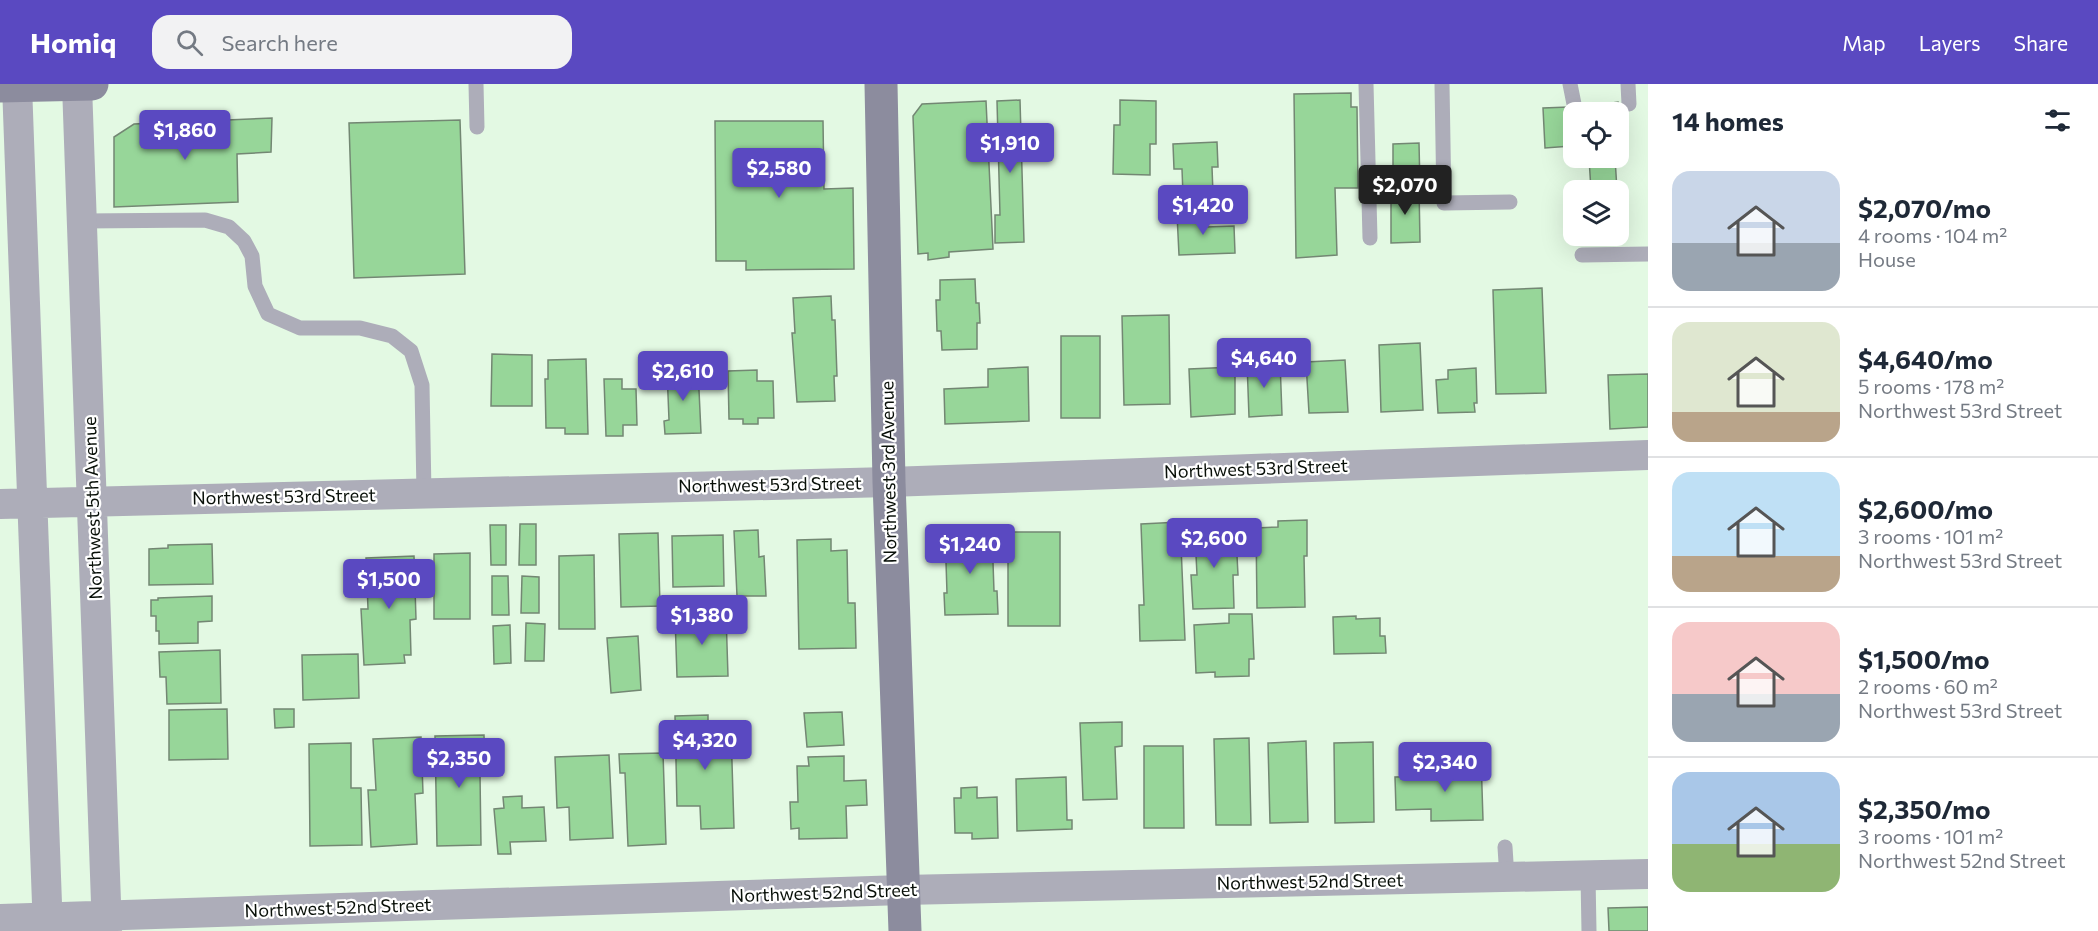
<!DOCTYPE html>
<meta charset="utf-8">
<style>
body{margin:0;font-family:Commissioner,sans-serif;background:#f2f2f3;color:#1f2937;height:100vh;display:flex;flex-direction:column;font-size:22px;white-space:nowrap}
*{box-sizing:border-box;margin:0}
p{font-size:20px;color:#747a83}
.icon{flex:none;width:33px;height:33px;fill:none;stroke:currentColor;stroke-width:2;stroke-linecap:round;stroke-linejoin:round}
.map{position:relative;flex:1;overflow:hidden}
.drawer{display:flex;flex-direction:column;background:#fff;width:450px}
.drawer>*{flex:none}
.fabs{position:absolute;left:1563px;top:18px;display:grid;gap:12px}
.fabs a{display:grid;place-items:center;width:66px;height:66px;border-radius:12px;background:#fff;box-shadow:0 6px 24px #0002;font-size:30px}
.price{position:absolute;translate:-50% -51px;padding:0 14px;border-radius:6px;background:#5a49c1;color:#fff;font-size:20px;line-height:39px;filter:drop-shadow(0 2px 3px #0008)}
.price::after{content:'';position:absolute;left:50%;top:36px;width:18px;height:14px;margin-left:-9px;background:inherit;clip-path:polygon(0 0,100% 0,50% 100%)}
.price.on{background:#222;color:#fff}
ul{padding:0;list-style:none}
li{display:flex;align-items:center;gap:18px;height:150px;padding:0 24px}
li+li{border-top:2px solid #e0e1e3}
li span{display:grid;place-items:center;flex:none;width:168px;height:120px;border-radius:18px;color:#555}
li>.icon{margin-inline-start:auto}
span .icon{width:72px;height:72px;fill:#fffc;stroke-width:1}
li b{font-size:26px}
h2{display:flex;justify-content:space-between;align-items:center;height:72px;padding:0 24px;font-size:26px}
header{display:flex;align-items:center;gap:36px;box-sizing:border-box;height:84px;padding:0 30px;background:#5a49c1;color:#fff}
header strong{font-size:28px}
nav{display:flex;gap:33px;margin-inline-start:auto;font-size:21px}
.search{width:420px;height:54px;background:#f2f2f3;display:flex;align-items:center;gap:15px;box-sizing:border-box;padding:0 21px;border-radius:18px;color:#747a83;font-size:22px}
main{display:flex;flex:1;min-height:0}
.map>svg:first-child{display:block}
.building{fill:#97d699;stroke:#738773;stroke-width:1.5}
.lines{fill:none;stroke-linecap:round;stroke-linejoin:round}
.lane{stroke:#adadb9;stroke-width:15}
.street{stroke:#adadb9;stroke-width:30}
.secondary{stroke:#8c8c9e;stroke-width:33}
.labels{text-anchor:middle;stroke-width:4.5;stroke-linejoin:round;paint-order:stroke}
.street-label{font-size:18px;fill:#080f08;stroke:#fff}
</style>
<header>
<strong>Homiq</strong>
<div class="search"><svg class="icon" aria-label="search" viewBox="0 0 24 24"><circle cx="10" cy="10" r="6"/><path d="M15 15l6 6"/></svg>Search here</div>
<nav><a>Map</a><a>Layers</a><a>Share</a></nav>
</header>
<main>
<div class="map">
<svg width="1648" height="847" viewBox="0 0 1648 847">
<rect width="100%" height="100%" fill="#e3f9e3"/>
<path class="building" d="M1351,9V23H1357L1358,104H1335L1337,171L1296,174L1294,10Z
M1020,16L1024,158L995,159V131H1000L997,17Z
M1120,16L1156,17V60H1150V91L1113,90L1114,41H1120Z
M986,17L993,165L949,168V173L928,176V169L918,170L913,32L922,20Z
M1618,18L1619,44L1618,28H1583L1584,23Z
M1569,23L1571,62L1545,64L1543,24Z
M272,34L271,68L237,70L238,118L114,123V53L134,40Z
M460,36L465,190L354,194L349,39Z
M715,37H823L824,105L853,104L854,185L746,186V177H716Z
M1217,58L1218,83H1212L1213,110L1183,111L1182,85H1174L1173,60Z
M1419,59L1420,103H1393V60Z
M1589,74H1615L1617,106H1591Z
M1419,104L1420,158L1391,159V105Z
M1205,129L1206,143L1234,142L1235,169L1179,171L1177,130Z
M975,195L976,219H979L980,239H977V265L942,266L941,247H937L936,216H940V196Z
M1542,204L1546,309L1496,310L1493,206Z
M831,212L832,236H835L837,292H834L835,317L797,318L792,249H795L793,214Z
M1169,231L1170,320L1124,321L1122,232Z
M1061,252H1100V334H1061Z
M1420,259L1423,326L1381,328L1379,261Z
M492,270L532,271V322H491Z
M586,275L588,350H565V344H546L545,295H548V276Z
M1345,276L1348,328L1309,329L1306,278Z
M1280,277L1282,331L1249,333L1247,278Z
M1028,283L1029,337L945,340L944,305L988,303V285Z
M1235,283V330L1191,333L1189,285Z
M1476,284L1477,319H1474L1475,328L1438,329L1436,296L1448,295V286Z
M698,285L701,349L665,350L664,337L669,336L667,286Z
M757,286V297H773L774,334H758V340H743V335H729L728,287Z
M1648,290V343L1610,345L1608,291Z
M604,295H622V305H636L637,341H623V352H606Z
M1307,436V472H1304L1305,523L1257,524L1256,444L1278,443V437Z
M1180,438L1185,556L1140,557L1139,521H1144L1141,440Z
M520,440H536V481H519Z
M490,441H506V481H491Z
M1225,443V453L1236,452L1238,491H1233L1234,524L1193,525L1191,491H1197L1196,471L1188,472V453H1199V444Z
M758,446L759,473L764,472L766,512H737L734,447Z
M962,446V451L992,450L994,507H997L998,530L945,531L944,509H947L945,447Z
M1008,448H1060V542H1008Z
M658,449L660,522L621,523L619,450Z
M723,451L724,502L673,503L672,452Z
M831,455V467L847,466L848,519H855L856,564L799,565L797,456Z
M212,460L213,500L149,501V465L168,464V461Z
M470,469V535H434V470Z
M594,471L595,545H559V472Z
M414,472L416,535L410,536L411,571H404L405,579L364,581L361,525H368L366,474Z
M492,492H508L509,531H492Z
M522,492L539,493V529H521Z
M212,512V537L198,538V559L159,560V547H156V532H151V516H158V514Z
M726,530L728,592L677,593L675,532Z
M1229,530H1252L1254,575H1249V592L1215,593V588L1196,589L1194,541L1229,539Z
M1356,532V535L1380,534V552H1385L1386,569L1334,570L1333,533Z
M526,539L545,540L544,577H525Z
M510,541L511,579L494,580L493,542Z
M638,552L641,606L611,609L607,554Z
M220,566L221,619L167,620L166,593H160L159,568Z
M358,570L359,614L303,616L302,571Z
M227,625L228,675L169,676V626Z
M274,625H294V643L275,644Z
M842,628L844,661L807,663L804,629Z
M708,631V646H731L734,744L701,745L700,722H677L675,632Z
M1122,638V662L1115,663L1117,715L1083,716L1080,639Z
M484,651L485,691H480L481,761L437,762L435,652Z
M421,653L423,709L415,710L417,760L371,763L368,706H376L373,655Z
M1249,654L1251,741H1216L1214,655Z
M1306,657L1308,738L1270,739L1268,659Z
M1373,658L1374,738L1335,739L1334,659Z
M351,659V704H361L362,761L310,762L309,660Z
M1144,662H1183L1184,744H1144Z
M663,669L666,760L628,762L625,689H620L619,670Z
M609,671L613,754L570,756L569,723L557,724L555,673Z
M844,672V697L866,696L867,721L846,722L847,754L799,755V744L791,745L790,718H798L797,682H809L808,673Z
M1453,673H1481L1483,736L1431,737V725L1396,726L1395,693L1454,692Z
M1066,693L1067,736H1072V745L1017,747L1016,695Z
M977,703V714L997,713L998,754L972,755V749H955L954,714H961V704Z
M522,712V724L544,723L546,757L510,758L511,770H498L494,725L504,724L503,713Z
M1648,823V847H1609L1608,824Z"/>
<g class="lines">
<path class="lane" d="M476,0L477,43
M1366,0L1370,154
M1442,0L1444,119L1510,118
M1570,0L1575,25
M1628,0L1629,20
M83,137L205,136L229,143L244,157L252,172L255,202L268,230L300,244H360L392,252L411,267L422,301L424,409
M1582,171L1648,170
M1505,763L1507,794
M1588,792L1589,847"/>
<path class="street" d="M17,1L48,847
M77,1L107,847
M0,420L889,398L1648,371
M0,835L903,806L1648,790"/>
<path class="secondary" d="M881,0L889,398L905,847
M0,2L92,0"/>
</g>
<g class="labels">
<g class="street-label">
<text transform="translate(1256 385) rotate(-2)" y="6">Northwest 53rd Street</text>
<text transform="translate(889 388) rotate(-91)" y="6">Northwest 3rd Avenue</text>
<text transform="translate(770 401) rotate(-1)" y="6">Northwest 53rd Street</text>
<text transform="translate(284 413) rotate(-1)" y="6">Northwest 53rd Street</text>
<text transform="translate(93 424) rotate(-92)" y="6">Northwest 5th Avenue</text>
<text transform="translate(1310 798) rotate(-1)" y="6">Northwest 52nd Street</text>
<text transform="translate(824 809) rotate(-2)" y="6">Northwest 52nd Street</text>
<text transform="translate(338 824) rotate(-2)" y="6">Northwest 52nd Street</text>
</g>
</g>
</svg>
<div class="fabs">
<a><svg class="icon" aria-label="locate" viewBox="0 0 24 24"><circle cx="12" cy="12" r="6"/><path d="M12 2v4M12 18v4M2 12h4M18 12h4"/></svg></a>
<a><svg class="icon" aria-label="layers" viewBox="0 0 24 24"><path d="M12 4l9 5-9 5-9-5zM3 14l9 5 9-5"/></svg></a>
</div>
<b class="price" style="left:185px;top:77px">$1,860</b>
<b class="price" style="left:1010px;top:90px">$1,910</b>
<b class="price" style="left:779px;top:115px">$2,580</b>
<b class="price on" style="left:1405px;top:132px">$2,070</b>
<b class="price" style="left:1203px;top:152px">$1,420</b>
<b class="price" style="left:1264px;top:305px">$4,640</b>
<b class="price" style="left:683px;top:318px">$2,610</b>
<b class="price" style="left:1214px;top:485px">$2,600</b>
<b class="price" style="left:970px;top:491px">$1,240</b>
<b class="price" style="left:389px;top:526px">$1,500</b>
<b class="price" style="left:702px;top:562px">$1,380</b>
<b class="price" style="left:705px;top:687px">$4,320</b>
<b class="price" style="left:459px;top:705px">$2,350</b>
<b class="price" style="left:1445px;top:709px">$2,340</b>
</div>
<section class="drawer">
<h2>14 homes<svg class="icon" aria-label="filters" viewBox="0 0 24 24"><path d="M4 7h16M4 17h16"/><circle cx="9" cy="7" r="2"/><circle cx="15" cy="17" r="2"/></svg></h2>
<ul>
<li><span style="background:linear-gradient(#c9d6e8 60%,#9aa5b1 0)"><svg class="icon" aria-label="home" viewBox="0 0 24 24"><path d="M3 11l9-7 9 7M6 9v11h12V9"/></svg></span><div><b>$2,070/mo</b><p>4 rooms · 104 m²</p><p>House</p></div></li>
<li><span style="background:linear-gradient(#dfe7d0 75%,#b9a48a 0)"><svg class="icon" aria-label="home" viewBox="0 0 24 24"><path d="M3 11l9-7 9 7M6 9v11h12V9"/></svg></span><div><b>$4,640/mo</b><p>5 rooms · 178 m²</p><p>Northwest 53rd Street</p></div></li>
<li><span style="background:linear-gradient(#bfe0f5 70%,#b9a48a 0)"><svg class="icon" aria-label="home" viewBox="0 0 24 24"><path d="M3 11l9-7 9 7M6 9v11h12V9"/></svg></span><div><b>$2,600/mo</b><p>3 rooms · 101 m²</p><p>Northwest 53rd Street</p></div></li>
<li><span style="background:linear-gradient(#f6c9c9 60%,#9aa5b1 0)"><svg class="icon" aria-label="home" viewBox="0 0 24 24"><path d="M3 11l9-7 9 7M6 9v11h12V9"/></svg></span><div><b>$1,500/mo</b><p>2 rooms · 60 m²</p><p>Northwest 53rd Street</p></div></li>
<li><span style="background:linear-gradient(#a9c7e8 60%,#8fb573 0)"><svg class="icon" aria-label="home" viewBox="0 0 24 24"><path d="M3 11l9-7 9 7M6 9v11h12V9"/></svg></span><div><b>$2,350/mo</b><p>3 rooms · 101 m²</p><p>Northwest 52nd Street</p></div></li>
</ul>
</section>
</main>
